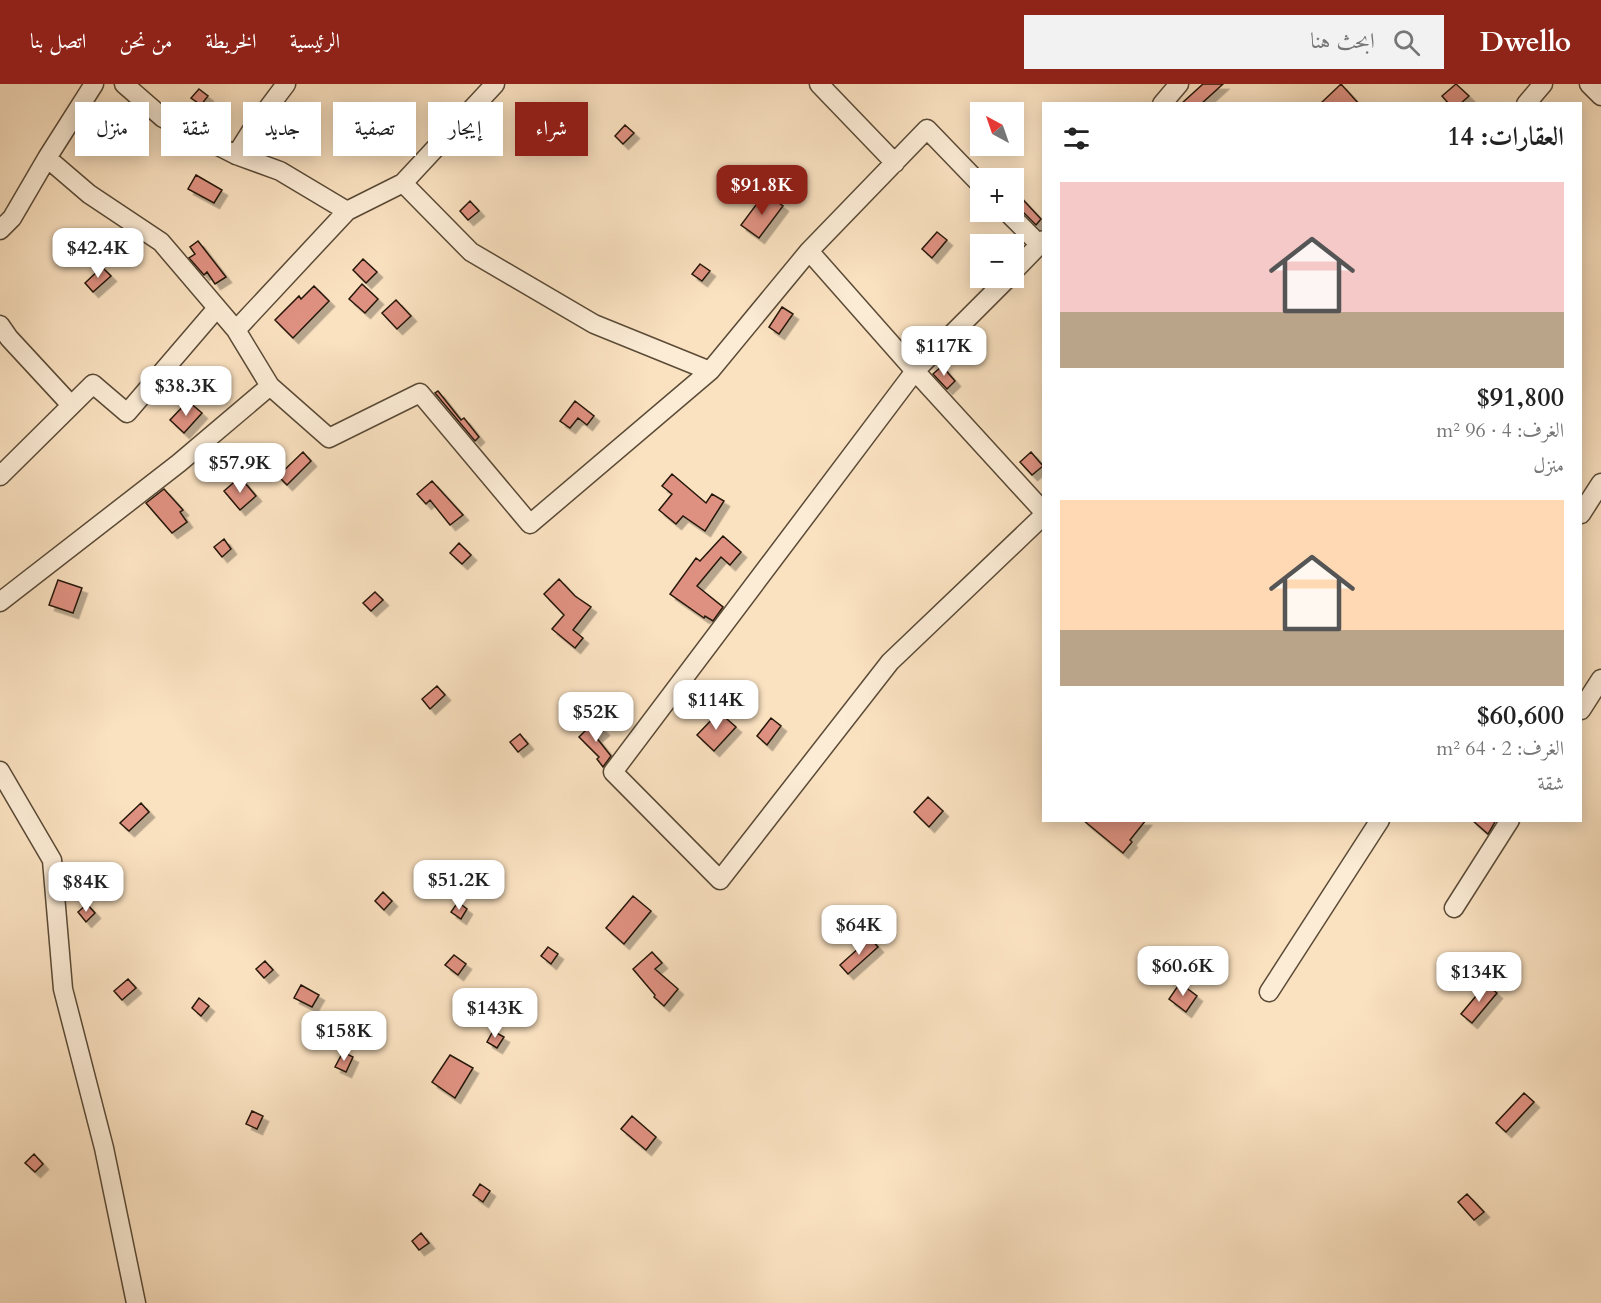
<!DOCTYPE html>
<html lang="ar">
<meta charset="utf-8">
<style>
body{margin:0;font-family:Cardo,Amiri,serif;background:#f2f2f2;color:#222;direction:rtl;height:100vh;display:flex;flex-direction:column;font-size:22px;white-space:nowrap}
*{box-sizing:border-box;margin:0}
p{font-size:20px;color:#767676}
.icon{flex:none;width:33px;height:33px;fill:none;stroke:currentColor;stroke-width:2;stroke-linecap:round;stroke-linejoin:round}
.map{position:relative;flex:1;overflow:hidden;direction:ltr}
.panel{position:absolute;left:1042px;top:18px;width:540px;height:720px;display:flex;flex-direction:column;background:#fff;border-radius:0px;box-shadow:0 3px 15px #0003;direction:rtl}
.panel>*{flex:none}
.banner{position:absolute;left:18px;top:18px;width:570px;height:54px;direction:rtl;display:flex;gap:12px}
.needle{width:39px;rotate:320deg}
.controls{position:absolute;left:970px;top:18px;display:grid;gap:12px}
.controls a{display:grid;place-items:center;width:54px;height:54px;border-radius:0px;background:#fff;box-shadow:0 3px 15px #0003;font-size:30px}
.price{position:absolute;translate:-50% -51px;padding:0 14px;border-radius:12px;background:#fff;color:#222;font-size:20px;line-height:39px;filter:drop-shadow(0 2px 3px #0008)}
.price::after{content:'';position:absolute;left:50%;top:36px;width:18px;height:14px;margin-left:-9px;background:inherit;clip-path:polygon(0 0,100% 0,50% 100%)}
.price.active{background:#8f2418;color:#fff}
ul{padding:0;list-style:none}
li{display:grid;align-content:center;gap:12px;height:318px;padding:0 18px}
li span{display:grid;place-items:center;height:186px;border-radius:0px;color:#555}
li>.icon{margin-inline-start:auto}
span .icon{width:108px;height:108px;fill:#fffc;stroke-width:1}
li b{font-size:26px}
h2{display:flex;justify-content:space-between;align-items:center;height:72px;padding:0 18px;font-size:26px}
.chip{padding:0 21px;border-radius:0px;background:#fff;box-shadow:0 3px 15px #0003;font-size:21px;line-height:54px}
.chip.active{background:#8f2418;color:#fff}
header{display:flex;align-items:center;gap:36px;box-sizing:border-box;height:84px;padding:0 30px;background:#8f2418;color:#fff}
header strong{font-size:28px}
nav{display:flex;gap:33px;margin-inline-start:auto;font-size:21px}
.search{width:420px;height:54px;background:#f2f2f2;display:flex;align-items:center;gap:15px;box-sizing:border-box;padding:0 21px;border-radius:0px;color:#767676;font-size:22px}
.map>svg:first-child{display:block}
.building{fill:#df9181;stroke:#251808;stroke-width:1.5;filter:url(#shadow)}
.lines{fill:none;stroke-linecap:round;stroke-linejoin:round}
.street-casing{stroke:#5a4a36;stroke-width:21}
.street{stroke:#fcecd6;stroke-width:18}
</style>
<header>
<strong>Dwello</strong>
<div class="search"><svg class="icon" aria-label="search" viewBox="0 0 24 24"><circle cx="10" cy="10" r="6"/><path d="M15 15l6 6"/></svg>ابحث هنا</div>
<nav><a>الرئيسية</a><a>الخريطة</a><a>من نحن</a><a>اتصل بنا</a></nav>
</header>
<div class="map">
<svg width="1601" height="1219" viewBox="0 0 1601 1219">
<defs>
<filter id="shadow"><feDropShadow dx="5.5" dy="5.5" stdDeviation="0" flood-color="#0004"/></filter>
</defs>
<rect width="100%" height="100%" fill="#fae1c0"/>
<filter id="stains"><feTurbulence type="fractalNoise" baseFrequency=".00333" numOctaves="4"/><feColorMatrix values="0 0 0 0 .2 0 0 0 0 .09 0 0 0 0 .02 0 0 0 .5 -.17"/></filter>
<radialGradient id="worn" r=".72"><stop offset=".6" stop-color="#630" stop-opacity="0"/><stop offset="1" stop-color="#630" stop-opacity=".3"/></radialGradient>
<path class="building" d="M1203,0H1223L1201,20H1181Z
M1341,0L1359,20H1320Z
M1456,0L1469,12L1460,20H1449L1442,12Z
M199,5L208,12L201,21L191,14Z
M375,38L384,46L375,56L366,47Z
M625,41L634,49L623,60L615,52Z
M196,91L222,106L214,119L188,105Z
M1014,106L1041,135L1036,141L1014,119Z
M765,109L783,122L759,154L741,141Z
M470,117L479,127L468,136L460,127Z
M937,148L947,156L932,174L922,165Z
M198,157L226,193L215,200L207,188L204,191L189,174L195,170L190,163Z
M363,175L377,188L366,199L353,186Z
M700,180L710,187L702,197L692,190Z
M102,183L111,192L93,208L85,199Z
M362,200L378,215L365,229L349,215Z
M314,202L329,217L293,254L275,236L299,212L301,215Z
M396,216L411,232L397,245L382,229Z
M782,223L793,230L779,250L769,243Z
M942,282L955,297L947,305L933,290Z
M438,307L461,336L464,334L479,353L475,357L435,309Z
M188,317L202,329L184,349L170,336Z
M575,317L594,332L587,341L578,334L570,344L560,337Z
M303,368L311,377L287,401L278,392Z
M1031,368L1043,382L1032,391L1020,378Z
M672,390L706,419L712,410L724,417L705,447L683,432L676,440L659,426L672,410L662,402Z
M240,393L256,412L240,426L224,407Z
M432,397L463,431L450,441L430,416L426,420L417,410Z
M164,405L183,426L180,428L187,438L172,449L146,419Z
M723,452L741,468L730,481L721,473L697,502L723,523L713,537L705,532L704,534L670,510L696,474L700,477Z
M224,455L231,465L222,473L214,463Z
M459,459L471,471L462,480L450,469Z
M559,495L575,512L591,523L573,546L583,554L575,564L552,545L564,531L544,510Z
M58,496L82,504L73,529L49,521Z
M375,508L383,516L371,527L363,519Z
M437,602L445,611L430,625L422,615Z
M719,628L736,643L714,667L697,651Z
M771,634L781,642L767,661L757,652Z
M595,637L604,646L596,653L611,672L603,683L597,675L599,673L579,653Z
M520,650L528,660L518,668L510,658Z
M928,713L943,727L929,743L914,728Z
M141,719L149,728L129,747L120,739Z
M1083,736H1146L1130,756L1132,758L1123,769Z
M1472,736H1496L1488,750Z
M433,782L443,789L431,805L422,797Z
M383,808L392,817L384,826L375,817Z
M633,812L651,827L624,860L606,844Z
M458,818L467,825L461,835L451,828Z
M87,820L95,829L86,838L78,828Z
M870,854L878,863L848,890L840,881Z
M548,863L558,870L551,880L541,872Z
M652,868L662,879L655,885L678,905L664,922L654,913L655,911L633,885Z
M454,871L466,880L458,891L445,881Z
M265,877L273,886L264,894L256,885Z
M128,895L136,904L122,916L114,907Z
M1180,899L1197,912L1186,928L1169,915Z
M1486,900L1497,909L1472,939L1461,930Z
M301,901L319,911L312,923L294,914Z
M199,914L209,922L201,932L192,924Z
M493,947L504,953L497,964L487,958Z
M343,968L353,973L346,988L335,983Z
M450,971L473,984L455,1014L432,998Z
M1524,1009L1534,1018L1506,1048L1496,1039Z
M252,1027L263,1032L257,1045L246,1040Z
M632,1032L656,1053L646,1066L621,1045Z
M34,1070L43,1080L35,1088L25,1079Z
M480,1100L490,1107L483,1118L473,1111Z
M1467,1110L1484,1128L1474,1136L1458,1118Z
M421,1149L429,1159L419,1166L412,1157Z"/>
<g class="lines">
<defs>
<path id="street" d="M124,0L163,34L236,71L280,87L347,127
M819,0L895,79
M1589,0L1601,12
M1162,20L1179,0
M1526,20L1543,0
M236,71L253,44L286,0
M47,74L94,0
M403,99L471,168L594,240L710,287
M1007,128L1040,161
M0,146L12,134L47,74L89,110L161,158L236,246L270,302L329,354L420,309L530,440L710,287L809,167L927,45L981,101
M809,167L915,287L1044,428
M1014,187L1044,156
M1008,194L915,287L613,688L720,796L890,578L1044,431
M0,241L9,254L71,321
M236,246L347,127L403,99L495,0
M0,392L93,300L127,329L217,224
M1581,430L1601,399
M0,518L179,379L270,302
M1581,626L1601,595
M0,687L52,776L63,905L104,1064L136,1219
M1454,824L1510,736
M1269,908L1380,736"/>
</defs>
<use href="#street" class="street-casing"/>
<use href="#street" class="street"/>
</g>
<rect width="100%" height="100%" filter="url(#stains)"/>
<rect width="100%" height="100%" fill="url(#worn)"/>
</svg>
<div class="controls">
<a><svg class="needle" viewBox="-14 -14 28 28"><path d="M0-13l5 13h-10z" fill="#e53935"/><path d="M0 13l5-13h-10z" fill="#767676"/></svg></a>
<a>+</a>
<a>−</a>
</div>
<b class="price active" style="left:762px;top:132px">$91.8K</b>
<b class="price" style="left:98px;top:195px">$42.4K</b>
<b class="price" style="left:944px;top:293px">$117K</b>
<b class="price" style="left:186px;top:333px">$38.3K</b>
<b class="price" style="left:240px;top:410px">$57.9K</b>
<b class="price" style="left:716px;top:647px">$114K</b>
<b class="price" style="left:596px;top:659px">$52K</b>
<b class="price" style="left:459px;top:827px">$51.2K</b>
<b class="price" style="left:86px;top:829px">$84K</b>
<b class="price" style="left:859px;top:872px">$64K</b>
<b class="price" style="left:1183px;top:913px">$60.6K</b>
<b class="price" style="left:1479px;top:919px">$134K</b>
<b class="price" style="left:495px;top:955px">$143K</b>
<b class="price" style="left:344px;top:978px">$158K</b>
<div class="banner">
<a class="chip active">شراء</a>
<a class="chip">إيجار</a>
<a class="chip">تصفية</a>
<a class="chip">جديد</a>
<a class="chip">شقة</a>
<a class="chip">منزل</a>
</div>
<section class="panel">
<h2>العقارات: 14<svg class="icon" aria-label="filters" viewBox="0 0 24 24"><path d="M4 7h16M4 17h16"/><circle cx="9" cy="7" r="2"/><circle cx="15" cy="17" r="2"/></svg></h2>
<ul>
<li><span style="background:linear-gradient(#f6c9c9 70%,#b9a48a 0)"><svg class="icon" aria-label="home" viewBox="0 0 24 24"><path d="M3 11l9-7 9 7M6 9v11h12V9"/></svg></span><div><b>$91,800</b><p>الغرف: 4 · 96 m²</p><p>منزل</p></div></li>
<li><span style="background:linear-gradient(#ffd9b3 70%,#b9a48a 0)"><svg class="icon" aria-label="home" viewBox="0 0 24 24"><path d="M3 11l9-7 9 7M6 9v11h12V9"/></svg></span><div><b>$60,600</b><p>الغرف: 2 · 64 m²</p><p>شقة</p></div></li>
</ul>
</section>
</div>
